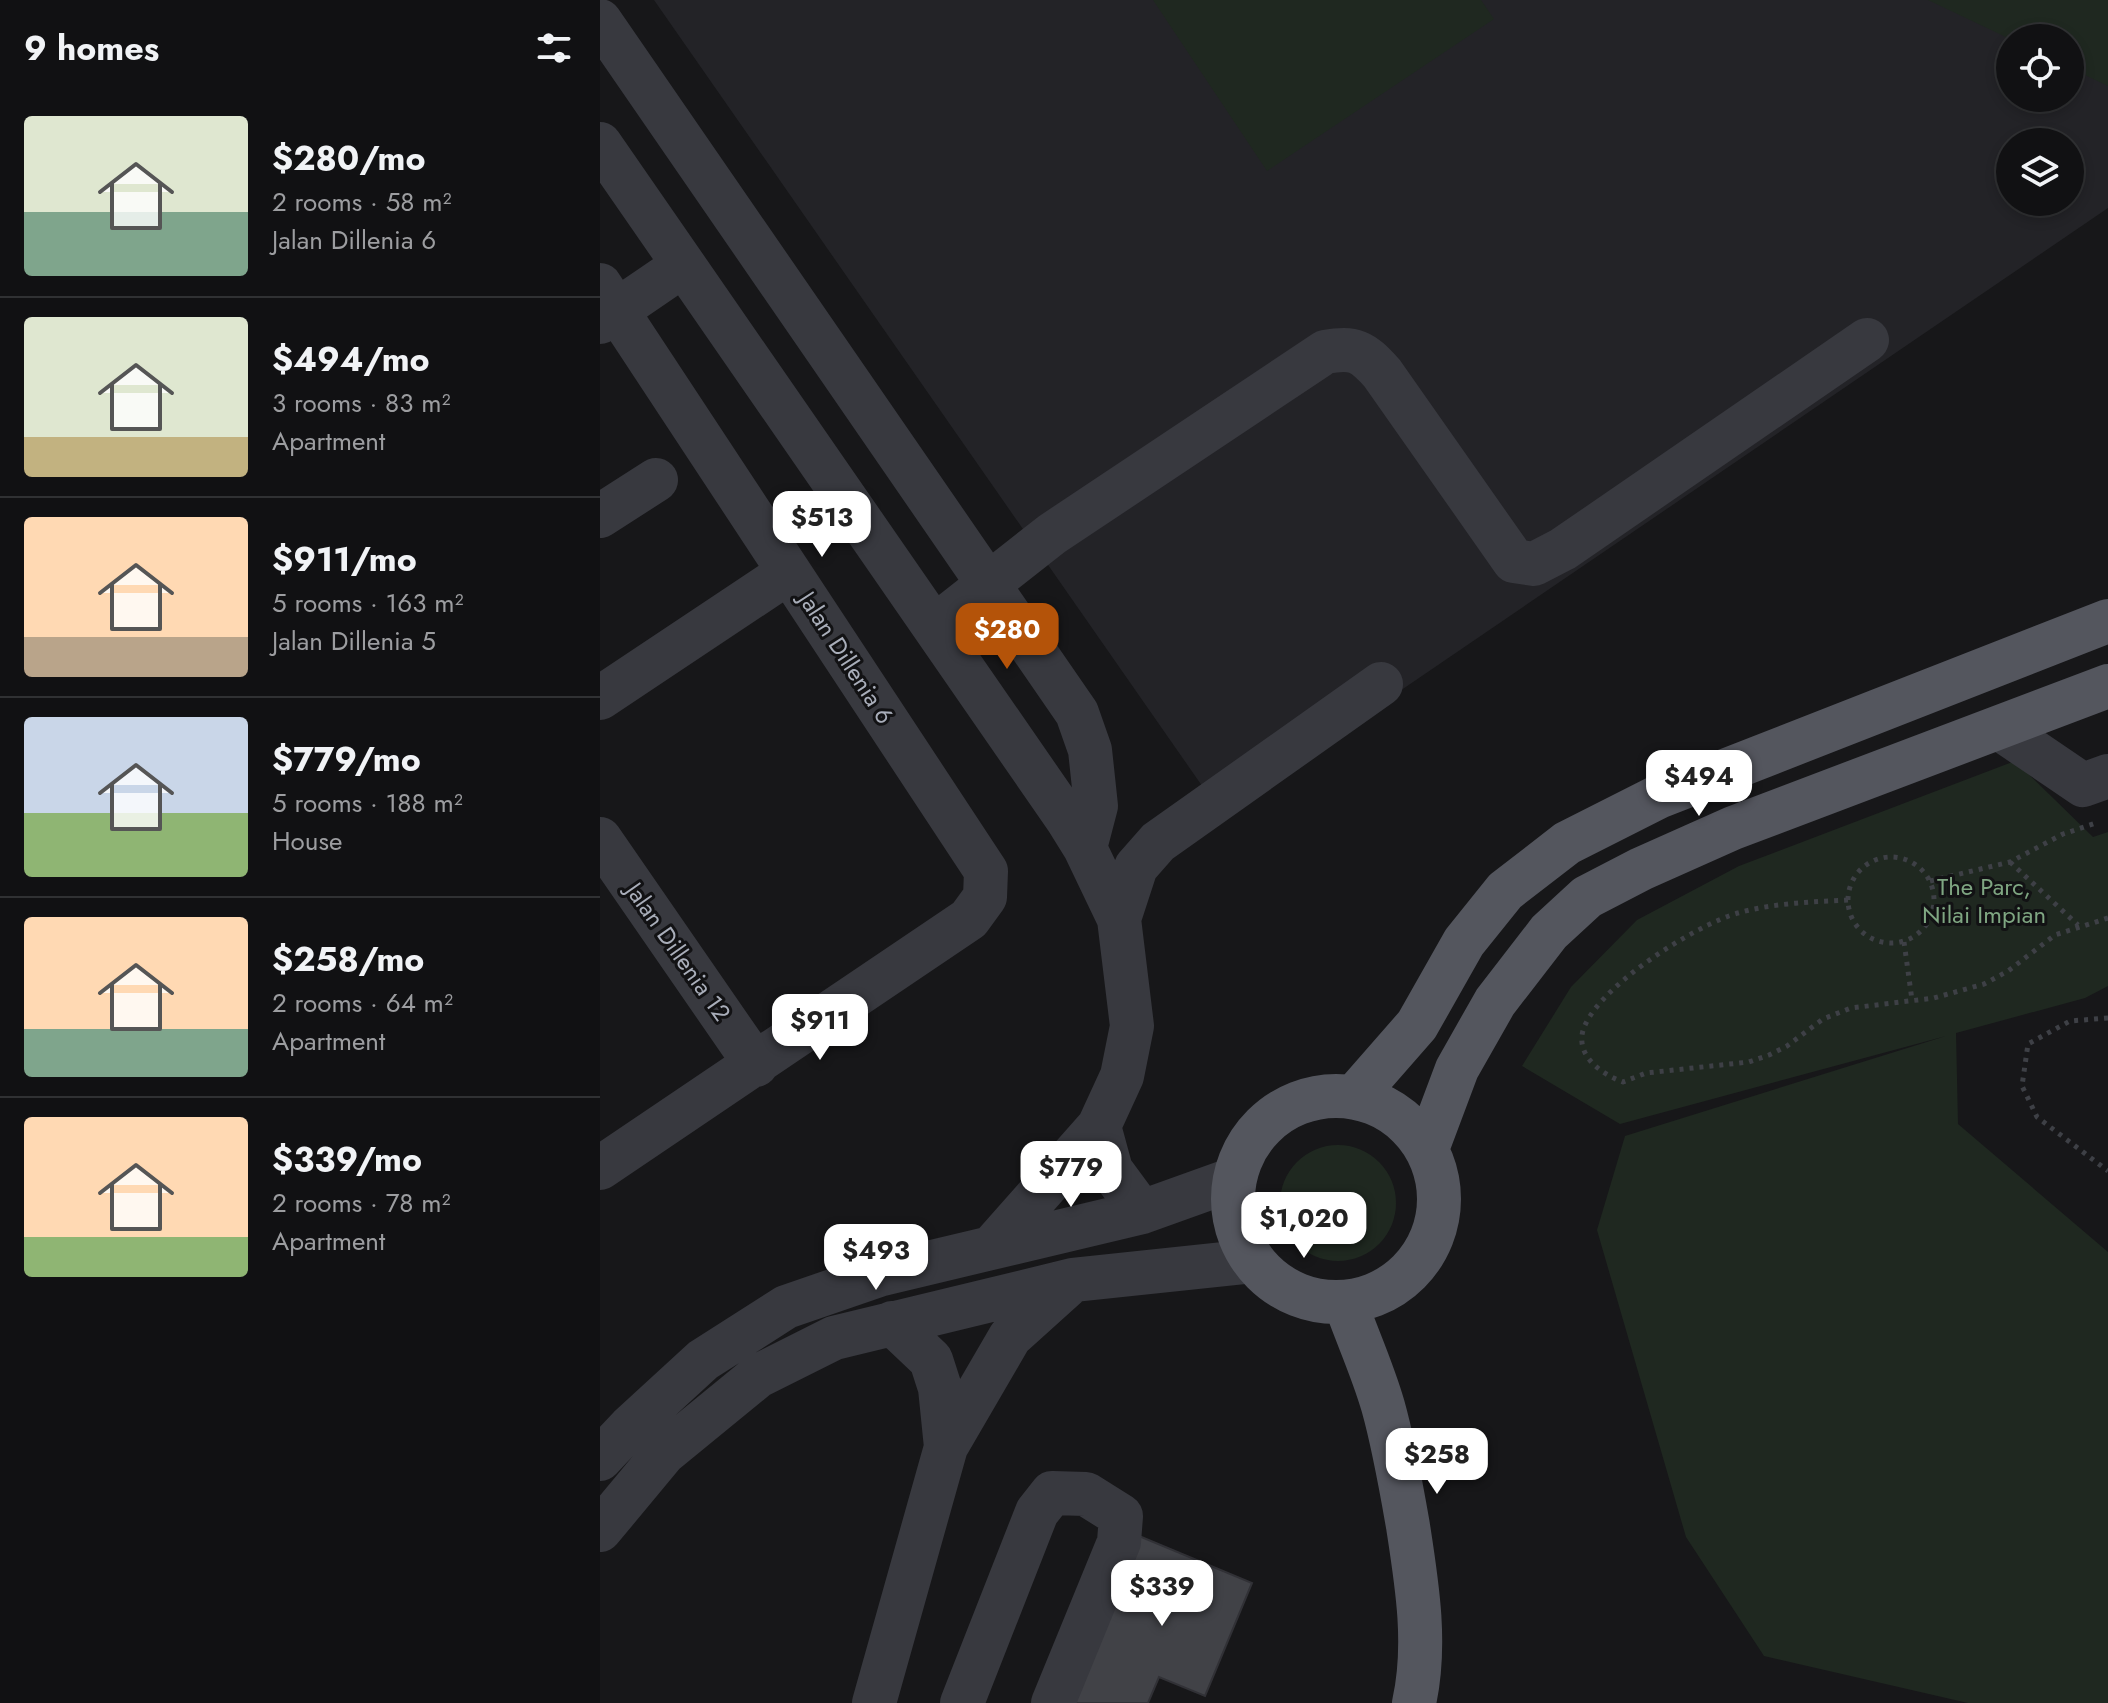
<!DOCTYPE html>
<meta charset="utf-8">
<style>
body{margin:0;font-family:Jost,sans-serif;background:#1e1f21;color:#f1f3f6;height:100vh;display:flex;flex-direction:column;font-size:30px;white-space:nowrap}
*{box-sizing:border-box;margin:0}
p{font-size:26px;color:#9c9da0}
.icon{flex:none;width:44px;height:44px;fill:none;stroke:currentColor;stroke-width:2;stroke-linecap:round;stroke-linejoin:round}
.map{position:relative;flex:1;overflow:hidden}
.drawer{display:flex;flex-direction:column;background:#111113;width:600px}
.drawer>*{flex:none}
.buttons{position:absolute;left:1396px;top:24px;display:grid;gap:16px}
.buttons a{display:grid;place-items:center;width:88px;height:88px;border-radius:50%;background:#111113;box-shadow:0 4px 12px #0003,0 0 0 2px #303133;font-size:40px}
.price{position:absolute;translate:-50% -68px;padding:0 18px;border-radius:16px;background:#fff;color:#222;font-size:26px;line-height:52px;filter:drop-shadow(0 2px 4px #0008)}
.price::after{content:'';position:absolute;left:50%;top:48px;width:24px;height:18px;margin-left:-12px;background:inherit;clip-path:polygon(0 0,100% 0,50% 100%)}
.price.current{background:#b45309;color:#fff}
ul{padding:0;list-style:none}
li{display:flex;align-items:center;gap:24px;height:200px;padding:0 24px}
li+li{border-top:2px solid #303133}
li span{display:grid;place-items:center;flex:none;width:224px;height:160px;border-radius:8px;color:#555}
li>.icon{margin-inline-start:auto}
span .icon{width:96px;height:96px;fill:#fffc;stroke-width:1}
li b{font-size:34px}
h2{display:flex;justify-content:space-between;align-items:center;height:96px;padding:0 24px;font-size:34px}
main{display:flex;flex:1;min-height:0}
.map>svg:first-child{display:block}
.built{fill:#232327;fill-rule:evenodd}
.green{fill:#1f2820}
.building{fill:#414247;stroke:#313136;stroke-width:2}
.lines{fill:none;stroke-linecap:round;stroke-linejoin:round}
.path{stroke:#3e4046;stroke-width:5;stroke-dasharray:4 6;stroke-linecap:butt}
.minor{stroke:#38393f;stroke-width:44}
.major{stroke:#54565e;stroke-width:44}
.labels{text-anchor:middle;stroke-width:6;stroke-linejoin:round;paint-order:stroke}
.street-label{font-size:24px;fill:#a9aeba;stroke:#121214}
.park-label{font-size:24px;fill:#7fa682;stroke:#121214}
</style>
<main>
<section class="drawer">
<h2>9 homes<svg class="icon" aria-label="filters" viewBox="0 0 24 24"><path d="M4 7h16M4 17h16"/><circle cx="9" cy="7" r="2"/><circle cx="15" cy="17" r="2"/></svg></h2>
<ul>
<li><span style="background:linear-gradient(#dfe7d0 60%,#7fa58c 0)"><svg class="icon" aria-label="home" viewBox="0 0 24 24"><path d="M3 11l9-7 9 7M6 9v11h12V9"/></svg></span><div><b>$280/mo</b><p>2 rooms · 58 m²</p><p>Jalan Dillenia 6</p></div></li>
<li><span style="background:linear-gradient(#dfe7d0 75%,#c2b280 0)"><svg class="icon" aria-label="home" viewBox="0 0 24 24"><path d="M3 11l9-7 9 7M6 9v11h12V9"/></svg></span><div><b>$494/mo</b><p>3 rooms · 83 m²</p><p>Apartment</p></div></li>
<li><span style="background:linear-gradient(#ffd9b3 75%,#b9a48a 0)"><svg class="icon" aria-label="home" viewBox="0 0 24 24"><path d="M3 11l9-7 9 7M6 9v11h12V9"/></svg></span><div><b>$911/mo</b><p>5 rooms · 163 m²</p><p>Jalan Dillenia 5</p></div></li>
<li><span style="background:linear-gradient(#c9d6e8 60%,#8fb573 0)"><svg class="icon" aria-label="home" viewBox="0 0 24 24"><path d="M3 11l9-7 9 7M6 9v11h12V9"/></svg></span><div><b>$779/mo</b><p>5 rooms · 188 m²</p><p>House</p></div></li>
<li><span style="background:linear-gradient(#ffd9b3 70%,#7fa58c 0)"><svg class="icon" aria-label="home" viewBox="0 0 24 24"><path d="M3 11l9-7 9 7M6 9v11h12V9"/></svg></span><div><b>$258/mo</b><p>2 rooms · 64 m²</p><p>Apartment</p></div></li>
<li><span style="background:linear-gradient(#ffd9b3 75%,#8fb573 0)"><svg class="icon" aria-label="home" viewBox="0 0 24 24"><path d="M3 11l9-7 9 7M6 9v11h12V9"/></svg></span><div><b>$339/mo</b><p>2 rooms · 78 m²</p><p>Apartment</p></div></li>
</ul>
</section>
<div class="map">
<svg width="1508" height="1703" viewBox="0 0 1508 1703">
<rect width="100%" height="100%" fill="#171719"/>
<path class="built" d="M54,0H1337L1410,38V98H1470V66L1508,85V208L621,813ZM1410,142H1470V202H1410Z"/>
<path class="green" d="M553,0H881L894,19L667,171Z
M1328,0H1508V86L1470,68V38L1410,39Z
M1415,761L1493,837L1508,832V986L1485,998L1356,1033L1358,1124L1508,1252V1703H1368L1164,1656L1086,1537L997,1230L1025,1136L1346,1036L1020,1124L922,1066L971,987L1037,920L1139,866Z
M680 1203a58 58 0 1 1 116 0a58 58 0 1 1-116 0Z"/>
<path class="building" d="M539,1536L652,1583L605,1696L559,1677L548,1703H469Z"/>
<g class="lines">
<path class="path" d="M1248 900a43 43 0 1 1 86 0a43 43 0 1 1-86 0Z
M1410,862L1478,925
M1330,881L1410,862L1463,834L1496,823
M1248,900C1212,902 1173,903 1138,913C1097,924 989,991 982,1035C979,1059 1004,1075 1023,1082L1046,1073L1149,1062L1169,1055L1187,1046L1223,1019L1251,1008L1334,998L1384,984L1408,971L1455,935L1508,918
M1304,942L1312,1000
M1508,1018L1470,1021L1428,1044L1422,1086L1437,1117L1508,1171"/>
<path class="minor" d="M0,21L477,713L490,750L496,806L485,848
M0,144L467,819L485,848L519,919L532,1026L522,1076L499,1126L392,1247
M0,285L386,871L385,897L369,919L0,1168
M0,322L82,266
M0,516L56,480
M335,626L452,534L725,352C755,347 762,351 782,373L914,561L934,564L963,549L1267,340
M0,698L189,572
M1399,728L1483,785L1508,776
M0,839L156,1065
M519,919L536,867L558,842L781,684
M499,1126L511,1170L542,1212
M292,1323L331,1360L340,1388L346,1447
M0,1459L30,1427L103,1360L186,1307L282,1274L542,1212L634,1179
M0,1530L64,1453L158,1376L234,1338L473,1280L653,1261
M274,1703L346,1447L410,1337L471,1282
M362,1703L437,1512L452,1493L486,1494L521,1516L519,1542L453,1703"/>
<path class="major" d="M633 1199a103 103 0 1 1 206 0a103 103 0 1 1-206 0Z
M754,1097L817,1025L864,942L905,891L967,843L1058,797L1508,621
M827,1149L857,1069L895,1002L949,932L987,897L1041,869L1133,828L1508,686
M745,1302C757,1336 773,1371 783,1406C794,1445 801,1486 808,1526C817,1584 827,1645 814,1703"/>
</g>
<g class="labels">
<g class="street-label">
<text transform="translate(246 658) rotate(57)" y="8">Jalan Dillenia 6</text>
<text transform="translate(78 952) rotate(55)" y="8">Jalan Dillenia 12</text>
</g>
<g class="park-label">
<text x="1384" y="895">The Parc,<tspan x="1384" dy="28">Nilai Impian</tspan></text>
</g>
</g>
</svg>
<div class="buttons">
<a><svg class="icon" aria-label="locate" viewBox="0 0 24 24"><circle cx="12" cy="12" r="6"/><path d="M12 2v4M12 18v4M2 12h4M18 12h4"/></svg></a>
<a><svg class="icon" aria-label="layers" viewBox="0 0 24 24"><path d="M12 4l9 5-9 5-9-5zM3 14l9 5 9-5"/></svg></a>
</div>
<b class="price" style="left:222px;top:559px">$513</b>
<b class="price current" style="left:407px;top:671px">$280</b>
<b class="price" style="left:1099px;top:818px">$494</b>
<b class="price" style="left:220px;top:1062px">$911</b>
<b class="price" style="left:471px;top:1209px">$779</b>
<b class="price" style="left:704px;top:1260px">$1,020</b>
<b class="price" style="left:276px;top:1292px">$493</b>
<b class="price" style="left:837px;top:1496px">$258</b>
<b class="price" style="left:562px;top:1628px">$339</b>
</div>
</main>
